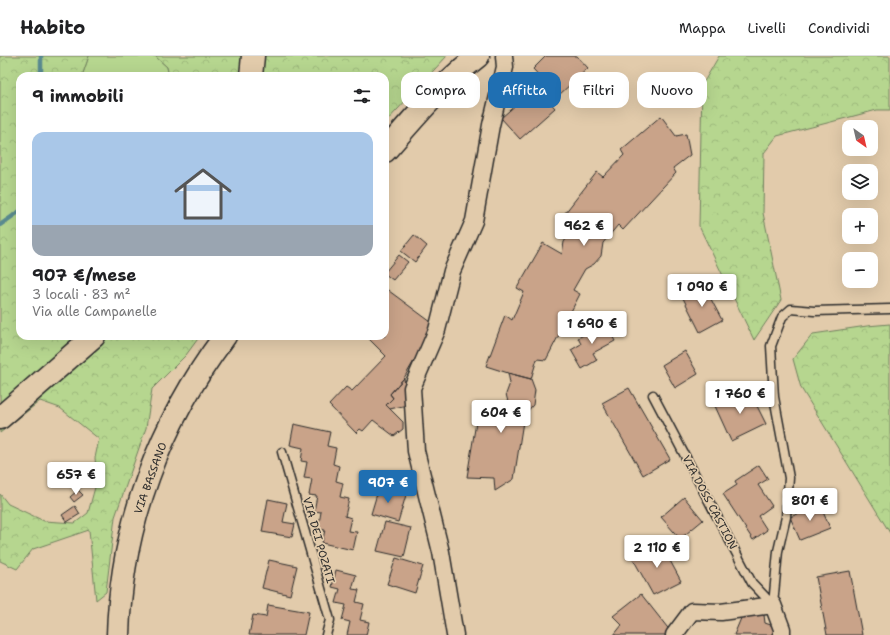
<!DOCTYPE html>
<html lang="it">
<meta charset="utf-8">
<style>
body{margin:0;font-family:"Shantell Sans",sans-serif;background:#f2f2f2;color:#202124;height:100vh;display:flex;flex-direction:column;font-size:15px;white-space:nowrap}
*{box-sizing:border-box;margin:0}
p{font-size:13px;color:#757577}
.icon{flex:none;width:22px;height:22px;fill:none;stroke:currentColor;stroke-width:2;stroke-linecap:round;stroke-linejoin:round}
.map{position:relative;flex:1;overflow:hidden}
.drawer{position:absolute;left:16px;top:16px;width:373px;height:268px;display:flex;flex-direction:column;background:#fff;border-radius:12px;box-shadow:0 4px 16px #0002}
.drawer>*{flex:none}
.top-card{position:absolute;left:401px;top:16px;width:380px;height:36px;display:flex;gap:8px}
.needle{width:26px;rotate:146deg}
.controls{position:absolute;left:842px;top:64px;display:grid;gap:8px}
.controls a{display:grid;place-items:center;width:36px;height:36px;border-radius:8px;background:#fff;box-shadow:0 4px 16px #0002;font-size:20px}
.price{position:absolute;translate:-50% -34px;padding:0 9px;border-radius:4px;background:#fff;color:#222;font-size:13px;line-height:26px;filter:drop-shadow(0 1px 2px #0008)}
.price::after{content:'';position:absolute;left:50%;top:24px;width:12px;height:9px;margin-left:-6px;background:inherit;clip-path:polygon(0 0,100% 0,50% 100%)}
.price.on{background:#1f6fb2;color:#fff}
ul{padding:0;list-style:none}
li{display:grid;align-content:center;gap:8px;height:212px;padding:0 16px}
li+li{border-top:1px solid #e0e0e0}
li span{display:grid;place-items:center;height:124px;border-radius:12px;color:#555}
li>.icon{margin-inline-start:auto}
span .icon{width:72px;height:72px;fill:#fffc;stroke-width:1}
li b{font-size:17px}
h2{display:flex;justify-content:space-between;align-items:center;height:48px;padding:0 16px;font-size:17px}
.chip{padding:0 14px;border-radius:12px;background:#fff;box-shadow:0 4px 16px #0002;font-size:14px;line-height:36px}
.chip.on{background:#1f6fb2;color:#fff}
header{display:flex;align-items:center;gap:24px;box-sizing:border-box;height:56px;padding:0 20px;background:#fff;border-bottom:1px solid #e0e0e0}
header strong{font-size:19px}
nav{display:flex;gap:22px;margin-inline-start:auto;font-size:14px}
.map>svg:first-child{display:block}
.green{fill:#b6d68f;stroke:#70805d}
.forest{fill:url(#forest-crowns);stroke:#70805d}
.lines{fill:none;stroke-linecap:round;stroke-linejoin:round}
.stream{stroke:#5a8b90;stroke-width:4.5}
.building{fill:#c9a389;stroke:#2b2b2b}
.lane-casing{stroke:#2b2b2b;stroke-width:11}
.street-casing{stroke:#2b2b2b;stroke-width:19}
.secondary-casing{stroke:#2b2b2b;stroke-width:25}
.lane{stroke:#e2cbab;stroke-width:8}
.street{stroke:#e2cbab;stroke-width:16}
.secondary{stroke:#e2cbab;stroke-width:22}
.labels{text-anchor:middle;stroke-width:3.5;stroke-linejoin:round;paint-order:stroke}
.street-label{font-size:11px;fill:#2b2b2b;stroke:#e2cbab}
</style>
<header>
<strong>Habito</strong>
<nav><a>Mappa</a><a>Livelli</a><a>Condividi</a></nav>
</header>
<div class="map">
<svg width="890" height="579" viewBox="0 0 890 579">
<defs>
<pattern id="forest-crowns" width="20" height="18" patternUnits="userSpaceOnUse"><rect width="20" height="18" fill="#b6d68f"/><path d="M2 6a3 3 0 1 1 6 0M12 15a3 3 0 1 1 6 0" fill="none" stroke="#9db87c"/></pattern>
</defs>
<rect width="100%" height="100%" fill="#e2cbab"/>
<filter id="ink" filterUnits="userSpaceOnUse"><feTurbulence type="fractalNoise" baseFrequency=".025" numOctaves="2"/><feDisplacementMap in="SourceGraphic" scale="8" xChannelSelector="R" yChannelSelector="G"/><feConvolveMatrix kernelMatrix="1 2 1 2 8 2 1 2 1" color-interpolation-filters="sRGB"/></filter>
<g filter="url(#ink)">
<path class="green" d="M89,0H155L167,11L169,20H82Z"/>
<path class="forest" d="M0,0H89L82,20H20V280H200L186,299L152,333L146,372L115,461L106,536L96,544L89,474L33,493L17,513L0,505V438L8,448L44,465L75,467L88,457L97,424L95,402L99,383L60,352L40,345L0,377Z
M155,0H447L385,67V20H169L167,11Z
M719,0H890V54H877L777,80L764,97L763,157L781,244L754,284L699,170L702,29Z
M890,268V477L801,332L793,303L813,278L867,270Z"/>
<g class="lines">
<path class="stream" d="M41,20V0
M0,169L20,155"/>
</g>
<path class="building" d="M546,0H577L588,12L558,40L533,13Z
M536,31L555,52L520,83L501,62Z
M661,60L676,80L686,78L690,99L673,112L676,117L623,174L618,169L603,187L601,200L594,208L585,213L573,234L580,238L546,304L537,303L531,323L508,317L486,310L505,259L512,264L524,236L517,232L543,187L562,198L564,186L570,177L583,170L565,157L597,116L603,121L624,99L621,94Z
M414,179L427,190L415,206L401,195Z
M399,199L408,206L393,224L385,218V216Z
M703,228L722,264L700,276L682,240Z
M385,232L435,269L404,322L390,338L393,342L386,349L403,366V373L394,380L373,364L363,375L360,373L356,377L329,349L346,331L352,335L386,300L366,280H385Z
M605,267L615,285L593,297L597,304L582,313L571,294L581,288L578,282Z
M685,295L698,318L675,332L662,309Z
M508,317L531,323L535,334L533,349L524,359L514,423L495,435L494,422L467,421L479,348L502,352L508,346L506,338L510,327Z
M404,322L407,349L390,353L386,349L393,342L390,338Z
M629,332L670,403L643,419L602,347Z
M749,334L766,368L731,385L715,350Z
M294,368L330,376L327,390L336,392L333,408L339,410L336,425L343,427L340,441L349,443L345,460L351,462L348,475L357,476L353,494L322,487L325,474L318,473L321,456L314,455L317,440L309,439L312,423L304,422L307,406L301,405L303,392L290,389Z
M759,409L768,423L758,429L772,450L758,460L767,474L753,484L723,438L737,429L735,425Z
M379,431L406,439L398,466L371,458Z
M78,434L83,439L74,446L70,441Z
M684,441L703,464L680,483L661,461Z
M268,443L287,447L283,466L295,468L292,481L262,476Z
M820,449L830,472L800,484L790,461Z
M75,450L80,458L67,466L62,459Z
M385,466L411,472L404,501L377,495Z
M660,486L681,525L653,539L632,501Z
M396,502L423,510L415,537L387,528Z
M269,504L297,510L290,539L262,532Z
M336,514L356,519L352,533L359,534L356,546L364,548L360,564L369,566L366,579H347L350,566L342,564L346,549L336,547L340,533L332,531Z
M850,515L862,579H827L816,521Z
M641,538L671,576L669,579H614L622,569L613,560Z
M268,549L309,556L304,579H249L253,559L266,561Z
M744,555L764,559L765,567L779,572L776,579H734Z"/>
<g class="lines">
<defs>
<path id="lane" d="M653,339L752,527L773,549
M282,396L330,564L326,579
M773,549L778,495L786,461L789,422L774,341L771,290L782,261L791,253L814,255L890,253"/>
<path id="street" d="M455,579L441,496L416,395L412,332L437,274L452,215L474,165L491,69L505,11L504,0
M674,579L692,555L721,556L773,549L782,573V579"/>
<path id="secondary" d="M251,20L253,0
M385,95C414,62 443,27 478,0
M0,362L94,280
M118,579C121,469 160,367 225,280"/>
</defs>
<use href="#lane" class="lane-casing"/>
<use href="#street" class="street-casing"/>
<use href="#secondary" class="secondary-casing"/>
<use href="#lane" class="lane"/>
<use href="#street" class="street"/>
<use href="#secondary" class="secondary"/>
</g>
</g>
<g class="labels">
<g class="street-label">
<text transform="translate(150 422) rotate(-70)" y="4">VIA BASSANO</text>
<text transform="translate(710 446) rotate(62)" y="4">VIA DOSS CASTION</text>
<text transform="translate(319 484) rotate(74)" y="4">VIA DEI POZATI</text>
</g>
</g>
</svg>
<div class="controls">
<a><svg class="needle" viewBox="-14 -14 28 28"><path d="M0-13l5 13h-10z" fill="#e53935"/><path d="M0 13l5-13h-10z" fill="#757577"/></svg></a>
<a><svg class="icon" aria-label="layers" viewBox="0 0 24 24"><path d="M12 4l9 5-9 5-9-5zM3 14l9 5 9-5"/></svg></a>
<a>+</a>
<a>−</a>
</div>
<b class="price" style="left:584px;top:191px">962 €</b>
<b class="price" style="left:702px;top:252px">1 090 €</b>
<b class="price" style="left:592px;top:289px">1 690 €</b>
<b class="price" style="left:740px;top:359px">1 760 €</b>
<b class="price" style="left:501px;top:378px">604 €</b>
<b class="price" style="left:76px;top:440px">657 €</b>
<b class="price on" style="left:388px;top:448px">907 €</b>
<b class="price" style="left:810px;top:466px">801 €</b>
<b class="price" style="left:657px;top:513px">2 110 €</b>
<div class="top-card">
<a class="chip">Compra</a>
<a class="chip on">Affitta</a>
<a class="chip">Filtri</a>
<a class="chip">Nuovo</a>
</div>
<section class="drawer">
<h2>9 immobili<svg class="icon" aria-label="filters" viewBox="0 0 24 24"><path d="M4 7h16M4 17h16"/><circle cx="9" cy="7" r="2"/><circle cx="15" cy="17" r="2"/></svg></h2>
<ul>
<li><span style="background:linear-gradient(#a9c7e8 75%,#9aa5b1 0)"><svg class="icon" aria-label="home" viewBox="0 0 24 24"><path d="M3 11l9-7 9 7M6 9v11h12V9"/></svg></span><div><b>907 €/mese</b><p>3 locali · 83 m²</p><p>Via alle Campanelle</p></div></li>
</ul>
</section>
</div>
